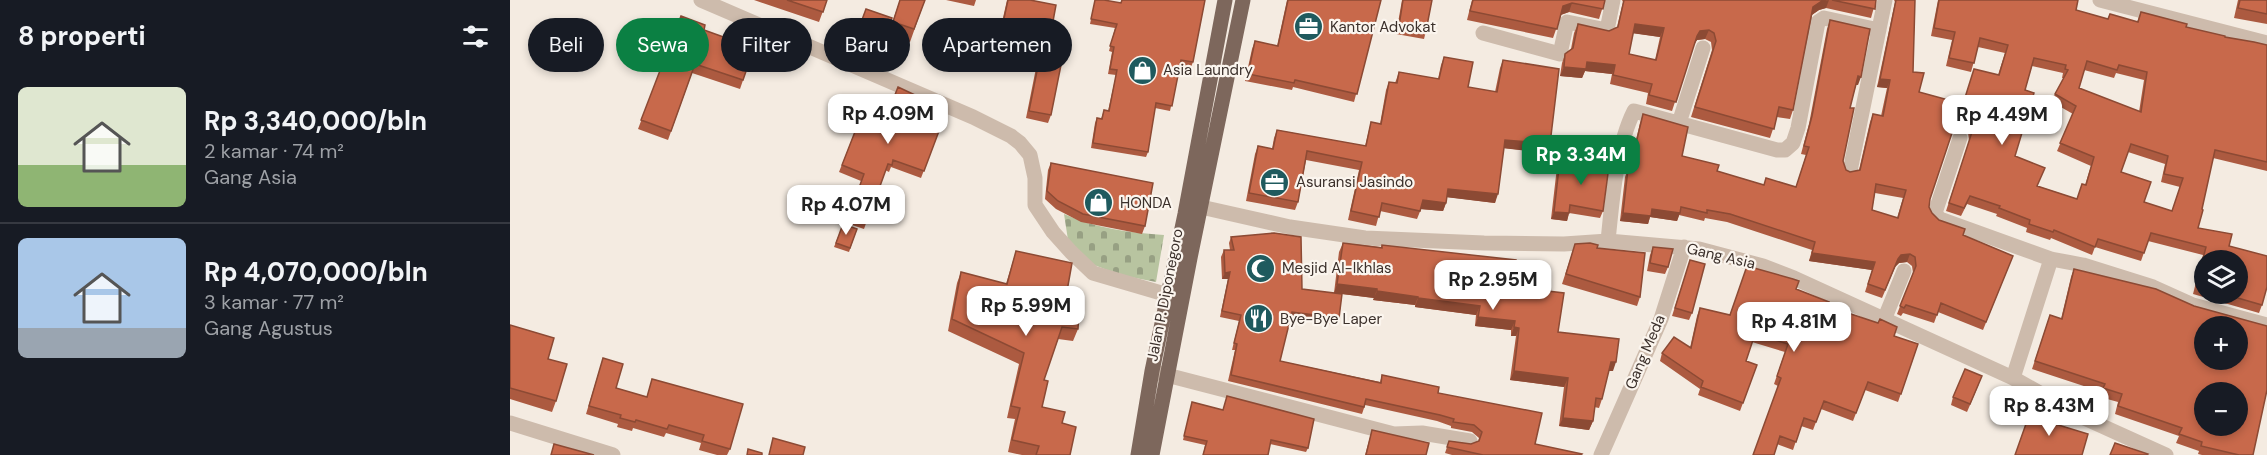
<!DOCTYPE html>
<html lang="id">
<meta charset="utf-8">
<style>
body{margin:0;font-family:"DM Sans",sans-serif;background:#242831;color:#f1f3f6;height:100vh;display:flex;flex-direction:column;font-size:22px;white-space:nowrap}
*{box-sizing:border-box;margin:0}
p{font-size:20px;color:#9ea1a6}
.icon{flex:none;width:33px;height:33px;fill:none;stroke:currentColor;stroke-width:2;stroke-linecap:round;stroke-linejoin:round}
.map{position:relative;flex:1;overflow:hidden}
.details{display:flex;flex-direction:column;background:#171b24;width:510px}
.details>*{flex:none}
.top-card{position:absolute;left:18px;top:18px;width:570px;height:54px;display:flex;gap:12px}
.buttons{position:absolute;left:1684px;top:250px;display:grid;gap:12px}
.buttons a{display:grid;place-items:center;width:54px;height:54px;border-radius:50%;background:#171b24;box-shadow:0 3px 9px #0003;font-size:30px}
.price{position:absolute;translate:-50% -51px;padding:0 14px;border-radius:12px;background:#fff;color:#222;font-size:20px;line-height:39px;filter:drop-shadow(0 2px 3px #0008)}
.price::after{content:'';position:absolute;left:50%;top:36px;width:18px;height:14px;margin-left:-9px;background:inherit;clip-path:polygon(0 0,100% 0,50% 100%)}
.price.selected{background:#0b8043;color:#fff}
ul{padding:0;list-style:none}
li{display:flex;align-items:center;gap:18px;height:150px;padding:0 18px}
li+li{border-top:2px solid #363941}
li span{display:grid;place-items:center;flex:none;width:168px;height:120px;border-radius:9px;color:#555}
li>.icon{margin-inline-start:auto}
span .icon{width:72px;height:72px;fill:#fffc;stroke-width:1}
li b{font-size:26px}
h2{display:flex;justify-content:space-between;align-items:center;height:72px;padding:0 18px;font-size:26px}
.tag{padding:0 21px;border-radius:27px;background:#171b24;box-shadow:0 3px 9px #0003;font-size:21px;line-height:54px}
.tag.selected{background:#0b8043;color:#fff}
main{display:flex;flex:1;min-height:0}
.map>svg:first-child{display:block}
.cemetery{fill:url(#cemetery-stones)}
.lines{fill:none;stroke-linecap:round;stroke-linejoin:round}
.street{stroke:#cdbbac;stroke-width:15}
.primary{stroke:#7d675c;stroke-width:15}
.wall{fill:#ac5a40;fill-rule:evenodd}
.shaded-wall{fill:#8c4a34}
.building{fill:#c8694b;stroke:#8c4a34;stroke-width:1.5;fill-rule:evenodd}
.labels{text-anchor:middle;stroke-width:4.5;stroke-linejoin:round;paint-order:stroke}
.poi-label{font-size:15px;fill:#3b302b;stroke:#fbf5ee;text-anchor:start}
.street-label{font-size:15px;fill:#3b302b;stroke:#fbf5ee}
</style>
<main>
<section class="details">
<h2>8 properti<svg class="icon" aria-label="filters" viewBox="0 0 24 24"><path d="M4 7h16M4 17h16"/><circle cx="9" cy="7" r="2"/><circle cx="15" cy="17" r="2"/></svg></h2>
<ul>
<li><span style="background:linear-gradient(#dfe7d0 65%,#8fb573 0)"><svg class="icon" aria-label="home" viewBox="0 0 24 24"><path d="M3 11l9-7 9 7M6 9v11h12V9"/></svg></span><div><b>Rp 3,340,000/bln</b><p>2 kamar · 74 m²</p><p>Gang Asia</p></div></li>
<li><span style="background:linear-gradient(#a9c7e8 75%,#9aa5b1 0)"><svg class="icon" aria-label="home" viewBox="0 0 24 24"><path d="M3 11l9-7 9 7M6 9v11h12V9"/></svg></span><div><b>Rp 4,070,000/bln</b><p>3 kamar · 77 m²</p><p>Gang Agustus</p></div></li>
</ul>
</section>
<div class="map">
<svg width="1757" height="455" viewBox="0 0 1757 455">
<defs>
<pattern id="cemetery-stones" width="16" height="16" patternUnits="userSpaceOnUse" patternTransform="scale(1.5)"><rect width="16" height="16" fill="#b8c4a0"/><path d="M2 7V4a2 2 0 0 1 4 0v3zM10 15v-3a2 2 0 0 1 4 0v3z" fill="#97a083"/></pattern>
</defs>
<rect width="100%" height="100%" fill="#f4ebe1"/>
<path class="cemetery" d="M554,214C584,228 621,233 654,235L646,282L610,275L579,263L558,240Z"/>
<g class="lines">
<path class="street" d="M191,0L463,117L501,136L510,143L520,155L525,178V205L543,232L561,252L583,273L658,295
M1590,0L1757,43
M973,33L1050,54L1057,22L1097,30L1103,0
M1169,123L1193,48
M1450,138L1426,210V215L1430,219L1541,259L1573,265L1643,287L1683,305L1757,325
M1340,171L1375,0
M691,207L780,227L855,238L974,243L1054,244L1098,241L1189,249L1253,266L1284,278L1503,378L1572,417L1656,455
M1098,241C1102,202 1106,147 1124,111L1267,150H1275L1283,143L1288,128L1308,22L1314,18L1369,30
M1374,320L1394,271
M645,372L884,434L912,433L960,441
M1503,378L1541,259
M0,423L103,455
M1091,455L1151,319L1174,247"/>
<path class="primary" d="M628,455L642,371L675,214L715,0
M642,455L680,258L733,0"/>
</g>
<path class="wall" d="M244,0H317L309,22Z
M390,0H415L400,42L378,34Z
M436,0H466L464,6Z
M497,0H520L541,32L538,40L490,31Z
M585,0L611,3L612,0H695L683,62L681,67L670,65L660,111L645,108L638,152L636,157L581,148L585,123L587,118L591,119L594,110L598,111L606,75L598,74L602,52L599,51L605,28L580,24Z
M777,0H871L844,102L783,87L782,90L735,81L742,49L745,41L767,46Z
M892,0H922L916,31L914,39L886,34Z
M960,0H1095L1089,19L1059,12L1051,15L1043,38L957,20L962,0Z
M1112,0H1366L1361,18L1316,8L1309,10L1302,15L1283,110L1280,119L1267,117L1260,138L1181,117L1202,50L1201,42L1195,39L1187,40L1184,44L1162,111L1136,104L1138,93L1100,84L1102,74L1075,71L1072,78L1050,76L1052,63L1055,54L1061,49L1064,33L1068,24L1099,31L1107,27L1113,2ZM1123,33L1150,37L1145,60L1119,54Z
M1384,0H1405L1403,72L1409,92L1452,104L1488,75L1495,53L1468,47L1461,72L1436,66L1442,40L1421,36L1428,0H1568L1566,10L1598,19L1627,22L1631,12L1676,27L1715,37L1757,45V171L1703,158L1688,228L1719,246L1752,305L1749,313L1683,294L1693,255L1638,241L1631,261L1585,247L1582,255L1541,238L1540,240L1516,232L1517,228L1486,216L1487,214L1457,204L1451,216L1436,211L1459,141L1458,132L1453,129L1444,130L1441,134L1420,199L1419,207L1422,213L1429,220L1453,235L1503,256L1473,330L1428,312L1424,323L1393,313L1391,316L1387,314L1403,273L1402,266L1397,262L1389,263L1385,267L1372,298L1355,292L1362,270L1299,261L1302,250L1217,222L1195,218L1194,221L1169,215L1167,221L1140,217L1138,224L1110,221L1115,177L1118,169H1119L1130,123L1133,114L1172,156L1207,171L1253,185L1286,187L1296,155L1291,154L1299,124L1317,29L1320,20L1348,85H1346L1340,108L1333,161L1336,170L1340,172L1349,170L1360,122L1363,114L1371,116L1377,88L1367,87L1385,2ZM1522,66L1553,73L1552,78H1554L1545,94L1542,102L1563,114L1547,151L1581,166L1575,185L1567,199L1528,186L1505,156L1515,90ZM1574,70L1604,78L1606,73L1634,80L1629,112L1569,88ZM1618,152L1655,164L1651,182L1670,187L1662,211L1634,202L1611,172ZM1365,193L1393,198L1387,218L1362,210ZM1695,261L1728,294H1695Z
M1728,0H1757V24L1724,18Z
M356,9L382,18L369,53L343,43Z
M171,16L194,30L244,48L230,89L182,73L158,140L128,129Z
M530,56L541,115L538,123L516,118L527,63Z
M934,57L958,87L985,92L990,68L993,60L1040,144L1037,153L994,148L985,203L937,197L936,203L933,211L911,209L907,219L870,211L866,226L838,220L849,170L796,160L788,202L785,210L736,201L745,154L748,146L762,149L764,138L767,130L855,146L861,122L870,124L876,90L879,82L885,83L889,72L928,79L931,65Z
M359,96L432,123L411,178L381,167L379,172L375,170L354,229L336,223L351,181L329,172Z
M1050,159L1093,211L1090,218L1059,213L1057,221L1041,219L1047,167Z
M541,163L635,226L632,234L571,222L546,209L535,199L538,170Z
M333,224L347,229L339,252L324,247Z
M721,237L792,289L824,293L829,252L833,243L871,247L872,245L1003,287L1048,332L1103,371H1098L1092,399L1089,408L1084,407L1083,421L1079,430L1049,426L1054,387L1000,380L1006,336H1001V330L965,326L966,315L905,307V305L863,300L864,298L832,294L829,318L827,325L780,319L770,361L870,382L872,375L928,393L1025,444L1071,455H942L935,453L939,441L961,444L968,442L969,438L962,432L941,428V426L927,421L855,405L852,414L718,381L725,350H722L729,321L710,317L718,279H712L711,257L714,250H720L719,243Z
M1065,244L1087,248L1130,297L1127,306L1052,284Z
M1143,247L1158,267L1155,274L1137,271L1140,255Z
M506,251L554,308L568,329L563,341L548,339L534,380L532,407L552,423L560,455H512L498,452L505,419L497,418L509,364L438,331L447,283L451,272L496,284Z
M1180,260L1182,313L1179,320L1162,316Z
M1564,269L1743,455H1692L1688,454L1689,451L1666,443L1669,436L1605,414L1608,402L1590,397L1592,392L1522,369L1540,315L1551,319L1561,277Z
M1286,289L1317,306L1384,336L1408,344L1388,402L1355,390L1343,421L1311,409L1303,430L1291,426L1283,450L1267,444L1268,386L1264,384L1275,352L1242,342L1236,361L1247,365L1230,411L1188,395L1190,389L1150,361L1152,353L1180,348L1187,316L1190,308L1220,315Z
M0,325L38,359L46,401L42,412L0,399Z
M93,358L106,388L137,397L142,379L220,449L217,455H207L189,450L191,443L156,433L154,437L123,428L122,431L107,427L108,424L76,414Z
M1469,384L1457,412L1441,405L1443,397Z
M717,396L798,448L796,452L760,444L758,455H693L695,445L673,440L682,402L713,410Z
M862,430L916,455H855Z"/>
<path class="shaded-wall" d="M1319,0L1316,8L1309,10L1300,16L1303,7L1312,1Z
M1062,3L1059,12L1050,15L1053,6Z
M1125,24L1154,28L1150,37L1121,33Z
M1199,30L1195,39L1187,40L1184,45L1187,36L1190,31Z
M1077,62L1105,65L1102,74L1075,71L1072,78L1050,76L1054,67Z
M1348,76L1351,77L1348,85L1345,84Z
M1370,79L1380,80L1377,88L1367,87Z
M1455,120L1453,129L1444,130L1441,135L1444,127L1447,122Z
M995,140L1040,144L1037,153L992,148Z
M938,189L988,194L985,203L935,197Z
M913,200L936,203L933,211L910,209Z
M1142,209L1170,213L1167,221L1140,217L1138,224L1110,221L1113,213Z
M1044,212L1059,213L1057,221L1041,219Z
M1302,253L1365,262L1362,270L1299,261Z
M1400,254L1397,262L1389,263L1385,267L1372,298L1388,259L1391,255Z
M720,272L718,279H712L715,273Z
M827,284L867,289L864,298L824,293Z
M867,291L908,297L905,305L863,300Z
M908,298L970,306L966,315L905,307Z
M782,312L829,318L827,325L780,319Z
M968,317L1005,321L1001,330L965,326Z
M1004,327L1009,328L1006,336H1001Z
M1101,362H1106L1103,371H1097Z
M1004,371L1058,378L1054,387L1000,380Z
M1053,418L1083,421L1079,430L1049,426Z"/>
<path class="building" d="M277,0H317L313,12Z
M390,0H415L404,29L383,22Z
M498,0H520L546,5L541,32L493,23Z
M585,0H594L611,3L612,0H695L683,62L671,60L662,106L646,103L638,152L583,143L587,118L592,119L594,110L599,111L607,70L600,69L604,47L600,46L607,24L581,19Z
M778,0H871L847,94L785,80L784,83L738,74L745,41L768,46Z
M893,0H922L916,31L889,26Z
M963,0H1095L1093,9L1062,3L1053,6L1047,29L960,11Z
M1114,0H1316L1312,1L1303,7L1283,110L1269,107L1264,129L1185,107L1206,41L1204,33L1199,30L1190,31L1187,36L1166,102L1139,95L1142,84L1103,75L1105,65L1077,62L1076,69L1054,67L1055,54L1063,48L1068,24L1099,31L1108,27ZM1125,24L1154,28L1146,60L1119,54Z
M1322,0H1366L1365,9Z
M1386,0H1405L1403,72L1414,73L1409,92L1453,104L1464,69L1489,75L1498,45L1470,38L1464,63L1439,58L1445,32L1424,28L1429,0H1568L1566,10L1598,19L1600,14L1628,22L1631,12L1677,24L1676,27L1715,36V37L1744,42L1757,45V162L1705,150L1692,209L1693,210L1688,228L1722,234L1719,246L1757,256V287L1752,305L1714,294H1728V261H1695V289L1686,286L1696,247L1641,233L1634,253L1588,239L1585,247L1544,230L1543,232L1519,224L1520,220L1489,208L1490,206L1460,196L1454,208L1439,203L1462,132L1461,124L1455,120L1447,122L1444,127L1420,199L1419,207L1422,213L1429,220L1455,229L1453,235L1503,256L1476,322L1431,303L1427,315L1396,305L1394,308L1390,306L1406,266L1405,257L1400,254L1391,255L1388,259L1375,290L1358,284L1365,262L1302,253L1305,242L1220,214L1197,210V213L1171,207L1170,213L1142,209L1141,216L1113,213L1118,169H1120L1133,114L1178,127L1172,156L1209,165L1207,171L1254,185L1256,178L1286,187L1299,147L1294,146L1302,116L1320,20L1360,29L1351,77L1348,76L1340,108H1344L1333,161L1336,170L1340,172L1350,170L1363,114L1373,116L1380,80L1370,79ZM1524,58L1556,65L1555,69L1558,70L1545,94L1566,106L1550,143L1584,157L1576,185L1572,184L1567,199L1527,186L1535,168L1505,156L1524,93L1515,90ZM1577,61L1607,70L1609,65L1637,72L1631,112L1569,88ZM1621,144L1658,156L1654,174L1673,178L1662,211L1634,202L1641,182L1611,172ZM1366,184L1396,190L1388,218L1362,210Z
M1730,0H1757V14L1728,8Z
M356,9L382,18L372,45L346,36Z
M171,16L195,25L194,30L244,48L233,80L185,64L161,131L131,120Z
M530,56L552,60L541,115L519,111Z
M934,57L963,62L958,87L987,92L993,60L1049,69L1040,144L995,140L988,194L938,189L936,203L913,200L910,211L872,203L869,217L841,211L852,162L797,151L788,202L739,193L748,146L763,149L767,130L856,146L861,122L871,124L879,82L887,83L889,72L929,79Z
M388,87L407,96L401,112L432,123L414,171L383,160L382,165L378,164L357,222L339,216L354,174L332,165L359,96L381,105Z
M1050,159L1099,166L1093,211L1060,205L1059,213L1044,212Z
M541,163L643,183L635,226L573,214L548,201L537,191Z
M333,224L347,229L340,248L326,243Z
M764,233L791,237L792,289L832,294L829,318L782,312L770,361L871,383L872,375L929,387L928,393L1032,413L1025,444L1072,454L1071,455H973L937,447L939,441L961,444L969,441L972,432L964,425L943,422L944,419L930,415L856,399L854,407L721,375L727,344L724,343L731,315L712,311L720,272L715,273L714,250H724L721,237Z
M833,243L872,248V245L1006,260L1003,287L1054,293L1048,332L1109,339L1106,362H1101L1092,399L1086,398L1083,421L1053,418L1058,378L1004,371L1009,328L1004,327L1005,321L968,317L970,306L908,298V297L867,291V289L827,284Z
M1080,243L1088,245L1087,248L1135,253L1130,297L1056,274L1065,244Z
M1143,247L1163,249L1158,267L1140,263Z
M506,251L562,263L554,308L569,312L568,329L552,327L534,380L538,381L532,407L555,412L552,423L566,427L560,455H526L529,446L502,440L510,408L501,406L514,353L442,319L451,272L497,284Z
M1180,260L1195,264L1182,313L1165,308Z
M1237,266L1283,279L1289,281L1286,289L1319,302L1317,306L1368,323L1370,319L1387,327L1384,336L1408,344L1391,394L1358,382L1346,413L1314,401L1306,422L1294,418L1286,442L1270,436L1264,455H1243L1271,378L1267,376L1278,344L1245,334L1236,361L1247,365L1233,403L1191,387L1193,381L1152,353L1164,337L1181,348L1190,308L1220,315Z
M1564,269L1646,289L1684,306L1757,326V390L1743,455H1729L1691,446L1692,442L1669,434L1672,428L1608,406L1612,394L1593,388L1595,384L1525,361L1540,315L1552,319ZM1695,327H1728V360H1695ZM1695,393H1728V426H1695Z
M0,325L44,338L38,359L57,364L46,401L0,388Z
M93,358L113,364L106,388L137,397L142,379L233,404L220,449L192,441L194,435L159,425L157,429L126,420L125,422L110,418L111,415L79,406Z
M1455,369L1472,376L1460,404L1443,397Z
M717,396L804,419L798,448L761,440L758,455H693L697,441L674,436L682,402L713,410Z
M1522,407L1548,416L1545,424L1578,434L1572,455H1505Z
M862,430L919,443L916,455H856Z
M263,438L295,447L293,455H259Z
M1605,443L1638,454L1637,455H1600Z
M44,444L84,455H41Z
M238,449L252,453V455H237Z"/>
<defs>
<symbol id="office-disc" viewBox="-11 -11 22 22"><circle r="9.5" fill="#1f5a5e" stroke="#fbf5ee"/><path d="M-6-3h4V-5.5h4V-3h4V5H-6ZM-1-4.5V-3h2v-1.5ZM-6 0V1H6V0Z" fill="#fff"/></symbol>
<symbol id="shop-disc" viewBox="-11 -11 22 22"><circle r="9.5" fill="#1f5a5e" stroke="#fbf5ee"/><path d="M-5-2.5h2.3a2.7 3.5 0 0 1 5.4 0H5L5.5 6h-11ZM-1.5-2.5h3a1.5 2.3 0 0 0-3 0Z" fill="#fff"/></symbol>
<symbol id="mosque-disc" viewBox="-11 -11 22 22"><circle r="9.5" fill="#1f5a5e" stroke="#fbf5ee"/><path d="M3.5-4.9A6 6 0 1 0 3.5 4.9A5 5 0 1 1 3.5-4.9Z" fill="#fff"/></symbol>
<symbol id="restaurant-disc" viewBox="-11 -11 22 22"><circle r="9.5" fill="#1f5a5e" stroke="#fbf5ee"/><path d="M-5-6h1v4h1v-4h1v4h1v-4h1v5L-1.5 .5V6h-2V.5L-5-1ZM5-6V6H3V1.5H1.5Q1.5-4 5-6Z" fill="#fff"/></symbol>
</defs>
<g fill-rule="evenodd">
<use href="#office-disc" x="782" y="10" width="33" height="33"/>
<use href="#shop-disc" x="616" y="54" width="33" height="33"/>
<use href="#office-disc" x="748" y="166" width="33" height="33"/>
<use href="#shop-disc" x="572" y="186" width="33" height="33"/>
<use href="#mosque-disc" x="734" y="252" width="33" height="33"/>
<use href="#restaurant-disc" x="732" y="302" width="33" height="33"/>
</g>
<g class="labels">
<g class="poi-label">
<text x="820" y="32">Kantor Advokat</text>
<text x="653" y="75">Asia Laundry</text>
<text x="786" y="187">Asuransi Jasindo</text>
<text x="610" y="208">HONDA</text>
<text x="772" y="273">Mesjid Al-Ikhlas</text>
<text x="770" y="324">Bye-Bye Laper</text>
</g>
<g class="street-label">
<text transform="translate(1211 256) rotate(13)" y="5">Gang Asia</text>
<text transform="translate(655 295) rotate(-79)" y="5">Jalan P. Diponegoro</text>
<text transform="translate(1135 352) rotate(-67)" y="5">Gang Meda</text>
</g>
</g>
</svg>
<div class="buttons">
<a><svg class="icon" aria-label="layers" viewBox="0 0 24 24"><path d="M12 4l9 5-9 5-9-5zM3 14l9 5 9-5"/></svg></a>
<a>+</a>
<a>−</a>
</div>
<b class="price" style="left:378px;top:145px">Rp 4.09M</b>
<b class="price" style="left:1492px;top:146px">Rp 4.49M</b>
<b class="price selected" style="left:1071px;top:186px">Rp 3.34M</b>
<b class="price" style="left:336px;top:236px">Rp 4.07M</b>
<b class="price" style="left:983px;top:311px">Rp 2.95M</b>
<b class="price" style="left:516px;top:337px">Rp 5.99M</b>
<b class="price" style="left:1284px;top:353px">Rp 4.81M</b>
<b class="price" style="left:1539px;top:437px">Rp 8.43M</b>
<div class="top-card">
<a class="tag">Beli</a>
<a class="tag selected">Sewa</a>
<a class="tag">Filter</a>
<a class="tag">Baru</a>
<a class="tag">Apartemen</a>
</div>
</div>
</main>
